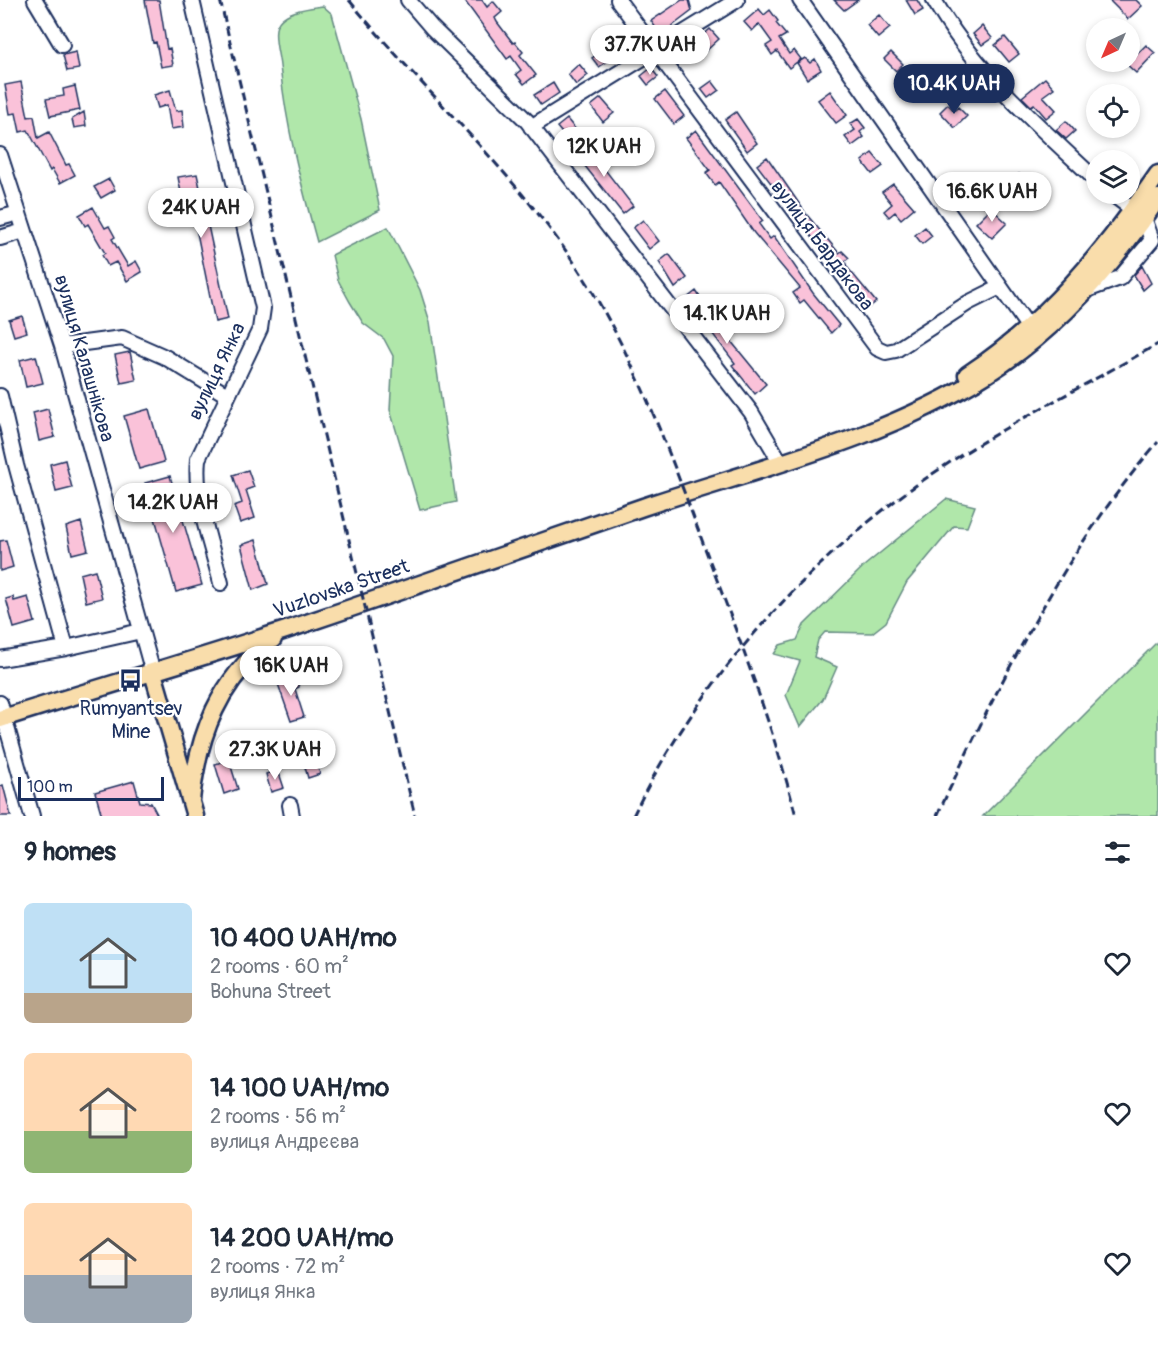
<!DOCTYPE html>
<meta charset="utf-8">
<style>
body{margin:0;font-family:Pangolin,sans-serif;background:#f2f2f3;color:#1f2937;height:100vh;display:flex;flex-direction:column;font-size:22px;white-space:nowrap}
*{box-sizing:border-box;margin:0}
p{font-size:20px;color:#747a83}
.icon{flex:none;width:33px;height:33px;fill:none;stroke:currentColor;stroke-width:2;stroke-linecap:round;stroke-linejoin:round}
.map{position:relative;height:816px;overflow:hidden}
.drawer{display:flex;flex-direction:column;background:#fff;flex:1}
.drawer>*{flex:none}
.needle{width:39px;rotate:224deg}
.controls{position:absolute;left:1086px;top:18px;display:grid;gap:12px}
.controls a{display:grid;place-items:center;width:54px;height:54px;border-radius:50%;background:#fff;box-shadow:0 3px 9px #0003;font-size:30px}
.scale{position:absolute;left:18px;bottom:15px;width:146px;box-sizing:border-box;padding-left:6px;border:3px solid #1b2f5e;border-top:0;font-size:16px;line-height:21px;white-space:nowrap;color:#1b2f5e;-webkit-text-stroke:4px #fff;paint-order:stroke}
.price{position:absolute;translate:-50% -51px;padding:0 14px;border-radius:21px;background:#fff;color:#222;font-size:20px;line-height:39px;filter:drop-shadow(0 2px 3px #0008)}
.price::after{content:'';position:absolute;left:50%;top:36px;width:18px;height:14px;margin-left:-9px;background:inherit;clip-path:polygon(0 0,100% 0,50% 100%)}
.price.active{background:#1b2f5e;color:#fff}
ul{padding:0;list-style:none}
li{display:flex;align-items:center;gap:18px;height:150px;padding:0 24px}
li span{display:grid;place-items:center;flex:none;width:168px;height:120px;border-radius:9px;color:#555}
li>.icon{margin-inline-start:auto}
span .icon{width:72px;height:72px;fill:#fffc;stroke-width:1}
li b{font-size:26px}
h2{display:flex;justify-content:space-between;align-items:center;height:72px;padding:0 24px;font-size:26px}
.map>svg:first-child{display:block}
.green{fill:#b0e7aa;stroke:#668b84;stroke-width:1.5}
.building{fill:#fac2d9;stroke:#1b2f5e;stroke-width:1.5}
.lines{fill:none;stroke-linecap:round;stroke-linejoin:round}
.minor-casing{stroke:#1b2f5e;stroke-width:18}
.major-casing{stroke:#1b2f5e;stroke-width:21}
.minor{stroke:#fff;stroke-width:14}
.major{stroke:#f9ddab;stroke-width:16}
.rail{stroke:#1b2f5e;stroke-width:3;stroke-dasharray:9 4.5;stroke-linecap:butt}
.labels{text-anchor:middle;stroke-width:4.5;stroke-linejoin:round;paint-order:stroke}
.street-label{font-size:20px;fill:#1b2f5e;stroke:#fff}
.poi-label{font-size:20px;fill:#1b2f5e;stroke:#fff}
</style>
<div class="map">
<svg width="1158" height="816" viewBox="0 0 1158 816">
<rect width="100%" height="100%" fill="#fff"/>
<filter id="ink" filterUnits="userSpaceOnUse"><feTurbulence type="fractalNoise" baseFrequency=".0167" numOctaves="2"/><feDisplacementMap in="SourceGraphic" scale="12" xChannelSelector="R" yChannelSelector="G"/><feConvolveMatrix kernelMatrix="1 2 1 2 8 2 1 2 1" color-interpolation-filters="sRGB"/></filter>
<g filter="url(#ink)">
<path class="green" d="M323,6L332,14L361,119L380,210L317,242C301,184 286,126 280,66C279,55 274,40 276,29C279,11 308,8 323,6Z
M388,227L420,290L430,322L456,502L420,510L390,410L393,356L384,339L363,323L350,302L338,280L332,255Z
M946,499L975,506L967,527L954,526L907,582L886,622L872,633L825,632L818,640L814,657L837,667L823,699L800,727L786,695L800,661L774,654L780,645L797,640L804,625L864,566Z
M1158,641V816H983Z"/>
<path class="building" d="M145,0H159L167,49L170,48L173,65L161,67L156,42L153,43Z
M464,0H482L487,7L493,1L502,12L495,18L497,22L513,43L515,42L523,52L520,55L536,75L524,84L516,74L521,70L511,56L507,59Z
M682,0H689L692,11L663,33L658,31L651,21Z
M834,0H858L844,10Z
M906,0H917L923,10L915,15Z
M1109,0H1136L1142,6L1128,19Z
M759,9L764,15L770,10L778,21L776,23L786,35L779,39L789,54L794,50L801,59L789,68L777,51L772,55L766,46L772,42L759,24L752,31L744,22Z
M879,15L890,28L878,38L867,25Z
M982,26L992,38L982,45L973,34Z
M710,29L719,39L706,51L702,47L682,62L675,53L685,45L688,49Z
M625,33L634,46L622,53L614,41Z
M1005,37L1019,54L1009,62L995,45Z
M1146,45L1155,53L1136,73L1124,62H1130V50L1135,56Z
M602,51L608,61L599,67L592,58Z
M76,52L79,69L67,71L63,55Z
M891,52L903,64L896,71L884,59Z
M805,58L810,63L815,59L821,70L807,79L797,63Z
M579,64L588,75L576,85L568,74Z
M651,68L658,77L648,85L641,76Z
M914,78L928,92L922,98L916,94L914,96L905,87Z
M1045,78L1054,88L1043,96L1056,110L1046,118L1034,104L1031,106L1022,97Z
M712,81L719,90L708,98L701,89Z
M21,82L28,117L34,116L38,138L49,132L66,165L69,164L75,175L60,183L52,169L50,171L28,130L20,132L16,113L10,114L5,85Z
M553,83L559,93L541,105L534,95Z
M75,86L80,110L50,116L46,99L64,96L63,89Z
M170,90L176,111L182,110L184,127L171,129L167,105L158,108L154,95Z
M665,91L684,116L674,124L655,99Z
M830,91L847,115L836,123L818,100Z
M601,98L614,113L603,122L591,106Z
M948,104L954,111L958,107L967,116L955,128L940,112Z
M84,112L86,126L74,128L72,119Z
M736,112L757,143L747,151L725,120Z
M567,119L576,130L566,138L557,127Z
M858,119L865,128L860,132L864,137L852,146L845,137L855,130L850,124Z
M1066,121L1075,131L1066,139L1056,130Z
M696,130L763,221L759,224L770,239L774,236L813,293L839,325L831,333L804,300L800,303L793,293L800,288L754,233L719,182L715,185L706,173L710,170L686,138Z
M592,143L601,154L596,158L633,206L623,214L577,156Z
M872,153L883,166L872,174L862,161Z
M767,157L807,215L839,253L842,251L849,258L845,261L847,267L876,302L867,309L757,165Z
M197,174L228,319L215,322L194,218L174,222L171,205L183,203L178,177Z
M1019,174L1033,189L1027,195L1023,190L1018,196L1007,185Z
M109,179L115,190L101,198L94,187Z
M893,184L914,208L901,219L895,212L889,217L884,211L892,204L882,192Z
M93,207L105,228L109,226L115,237L112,239L128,266L136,261L142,272L127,281L116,262L108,266L102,255L105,253L88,224L85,226L79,215Z
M991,208L1007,223L992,238L976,223Z
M643,220L659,241L649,249L633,228Z
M925,227L932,236L922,244L915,235Z
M669,254L687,278L675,288L659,262Z
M1142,266L1151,283L1143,290L1134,275Z
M696,291L721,329L766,384L755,394L732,365L735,363L686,299Z
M22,316L27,332L14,336L9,320Z
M130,352L136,380L121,383L115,355Z
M36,356L43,383L26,387L20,360Z
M48,409L55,437L39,441L33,413Z
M149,409L164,462L139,469L124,416Z
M65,460L72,488L56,492L50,464Z
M248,470L254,487L246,490L255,518L240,523L234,506L242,503L233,475Z
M170,476L202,585L176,592L145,483Z
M81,522L88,550L72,554L66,527Z
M6,540L13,567L0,571V541Z
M256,540L268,584L253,590L241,545Z
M95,570L102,598L86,602L80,574Z
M13,597L14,601L28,597L35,622L14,628L6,599Z
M294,675L299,687L295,689L304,717L291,721L277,681Z
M315,756L320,774L308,778L303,760Z
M229,760L238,789L224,794L215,764Z
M278,770L284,788L271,792L266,774Z
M134,781L140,802L151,803L158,816H102L95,792Z
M3,785L11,816H0V786Z"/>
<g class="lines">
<defs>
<path id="minor" d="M35,0L62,45
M192,0L263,308L260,329L198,459C194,500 211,543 221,583
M408,0L432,28L527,121L751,412L781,463
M618,0L877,348L886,352L896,350L968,303L1000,287
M800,0L1034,335
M934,0C974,71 1038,125 1096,180
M531,127L737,0
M0,155L62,346L153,673
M0,218L19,213
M0,238L24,231
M1084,291L1120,278L1152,240L1144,218L1112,194
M62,346L122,338L165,357L227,395
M0,396L16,465L66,648
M0,659L66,648L141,631
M0,703L32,816
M290,805L292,816"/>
<path id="major" d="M967,375C1047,322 1104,252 1158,174
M153,673L195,816
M0,719C95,689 191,661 286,630C405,590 523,548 643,507C759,468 882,440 987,374C1056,331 1113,265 1158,198
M191,800C198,735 219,679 273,639"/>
</defs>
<use href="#minor" class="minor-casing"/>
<use href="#major" class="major-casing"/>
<use href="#minor" class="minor"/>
<use href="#major" class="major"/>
<path class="rail" d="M220,0L415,816
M349,0C423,91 511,168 577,267C634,353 670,454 706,551C739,638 773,726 796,816
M633,816C690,698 779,593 882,511C965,444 1065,397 1158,344
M937,816C996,689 1065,549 1158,442"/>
</g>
</g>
<defs>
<symbol id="bus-bare" viewBox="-9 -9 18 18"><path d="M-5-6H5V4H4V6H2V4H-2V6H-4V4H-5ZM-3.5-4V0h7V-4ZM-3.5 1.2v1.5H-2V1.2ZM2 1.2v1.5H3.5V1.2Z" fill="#1b2f5e" stroke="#fff" stroke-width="2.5" paint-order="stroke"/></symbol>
</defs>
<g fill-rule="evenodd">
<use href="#bus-bare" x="114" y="664" width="33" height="33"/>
</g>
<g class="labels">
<g class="street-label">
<text transform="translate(823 245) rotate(53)" y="7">вулиця Бардакова</text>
<text transform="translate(85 358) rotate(74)" y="7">вулиця Калашнікова</text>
<text transform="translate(216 371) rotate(-64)" y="7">вулиця Янка</text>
<text transform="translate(341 588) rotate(-19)" y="7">Vuzlovska Street</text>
</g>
<g class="poi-label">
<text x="131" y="715">Rumyantsev<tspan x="131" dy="23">Mine</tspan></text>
</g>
</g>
</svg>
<div class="controls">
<a><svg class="needle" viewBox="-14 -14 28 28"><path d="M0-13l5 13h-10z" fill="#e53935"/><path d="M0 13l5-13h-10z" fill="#747a83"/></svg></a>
<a><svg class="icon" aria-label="locate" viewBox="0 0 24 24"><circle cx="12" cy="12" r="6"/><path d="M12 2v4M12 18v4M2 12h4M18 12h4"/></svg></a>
<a><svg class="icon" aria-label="layers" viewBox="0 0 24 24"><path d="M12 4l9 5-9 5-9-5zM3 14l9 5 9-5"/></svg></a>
</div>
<div class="scale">100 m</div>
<b class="price" style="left:650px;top:76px">37.7K UAH</b>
<b class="price active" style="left:954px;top:115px">10.4K UAH</b>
<b class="price" style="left:604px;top:178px">12K UAH</b>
<b class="price" style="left:992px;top:223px">16.6K UAH</b>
<b class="price" style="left:201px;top:239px">24K UAH</b>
<b class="price" style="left:727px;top:345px">14.1K UAH</b>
<b class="price" style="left:173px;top:534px">14.2K UAH</b>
<b class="price" style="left:291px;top:697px">16K UAH</b>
<b class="price" style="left:275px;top:781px">27.3K UAH</b>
</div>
<section class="drawer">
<h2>9 homes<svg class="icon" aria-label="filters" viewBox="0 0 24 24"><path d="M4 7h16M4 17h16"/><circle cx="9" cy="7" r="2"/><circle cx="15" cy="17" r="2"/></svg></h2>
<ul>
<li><span style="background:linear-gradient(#bfe0f5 75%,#b9a48a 0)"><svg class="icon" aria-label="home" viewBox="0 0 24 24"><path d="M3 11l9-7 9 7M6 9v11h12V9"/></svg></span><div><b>10 400 UAH/mo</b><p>2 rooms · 60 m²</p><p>Bohuna Street</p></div><svg class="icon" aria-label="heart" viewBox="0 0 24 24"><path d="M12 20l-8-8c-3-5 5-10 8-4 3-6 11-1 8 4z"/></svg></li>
<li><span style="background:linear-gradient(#ffd9b3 65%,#8fb573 0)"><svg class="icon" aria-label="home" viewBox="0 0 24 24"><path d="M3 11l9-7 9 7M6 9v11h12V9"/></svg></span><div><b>14 100 UAH/mo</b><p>2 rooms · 56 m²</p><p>вулиця Андрєєва</p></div><svg class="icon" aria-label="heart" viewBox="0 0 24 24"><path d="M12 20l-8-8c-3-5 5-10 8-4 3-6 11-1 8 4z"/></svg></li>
<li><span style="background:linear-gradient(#ffd9b3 60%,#9aa5b1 0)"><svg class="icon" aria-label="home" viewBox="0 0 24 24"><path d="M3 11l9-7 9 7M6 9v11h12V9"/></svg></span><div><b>14 200 UAH/mo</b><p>2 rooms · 72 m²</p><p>вулиця Янка</p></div><svg class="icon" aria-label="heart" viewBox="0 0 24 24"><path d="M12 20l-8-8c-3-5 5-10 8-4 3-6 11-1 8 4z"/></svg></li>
</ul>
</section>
